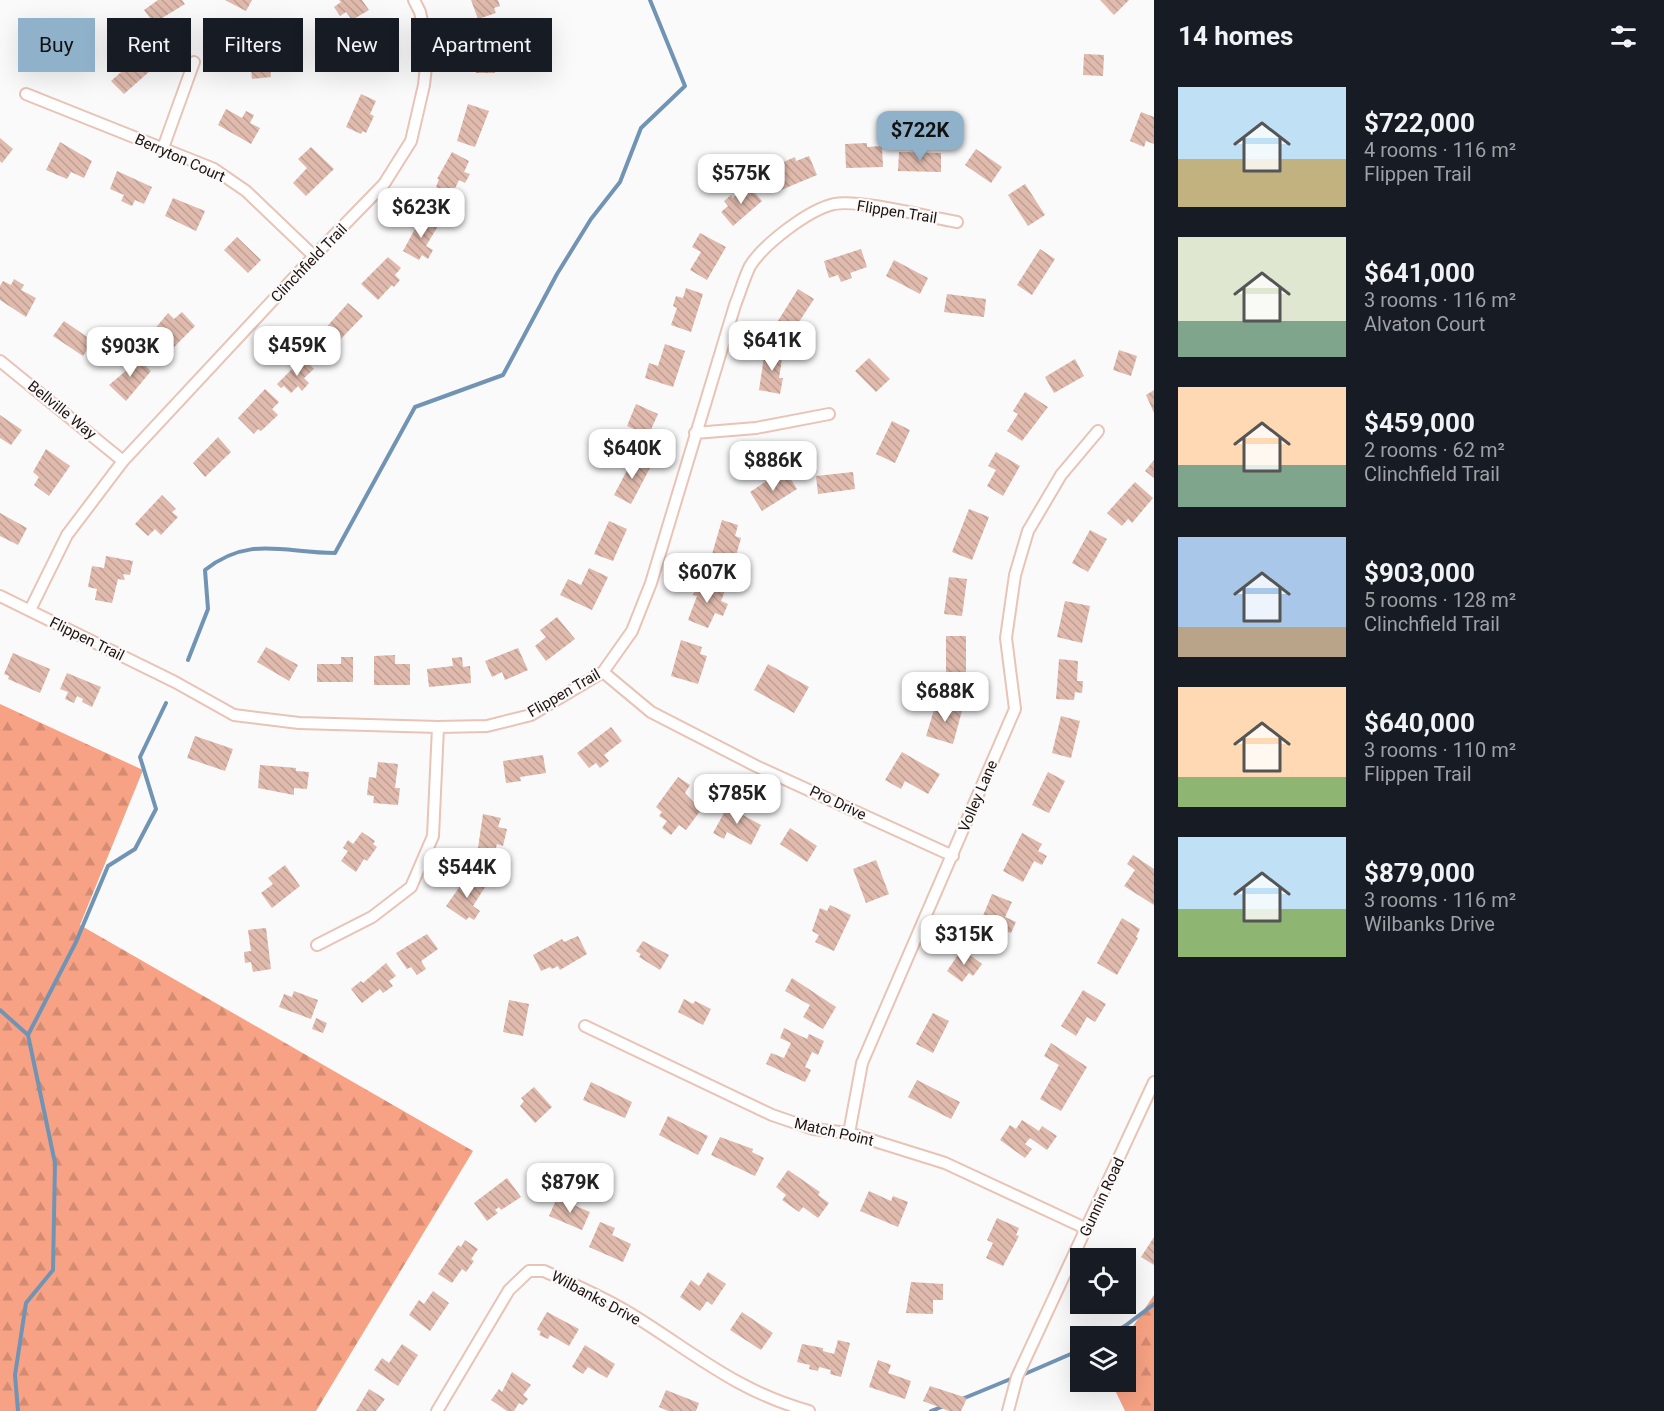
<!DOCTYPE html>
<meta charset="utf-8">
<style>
body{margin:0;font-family:Roboto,sans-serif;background:#20242c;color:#f1f3f6;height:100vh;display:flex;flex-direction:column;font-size:22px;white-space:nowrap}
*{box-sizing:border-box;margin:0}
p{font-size:20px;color:#9ea1a6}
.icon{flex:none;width:33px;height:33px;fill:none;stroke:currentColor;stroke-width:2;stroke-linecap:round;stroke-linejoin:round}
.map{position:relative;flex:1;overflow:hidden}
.sheet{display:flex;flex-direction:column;background:#171b24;width:510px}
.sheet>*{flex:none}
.guide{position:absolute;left:18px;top:18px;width:570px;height:54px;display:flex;gap:12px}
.buttons{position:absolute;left:1070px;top:1248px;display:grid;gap:12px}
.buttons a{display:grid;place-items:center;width:66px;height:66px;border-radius:0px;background:#171b24;box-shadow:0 6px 24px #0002;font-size:30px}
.price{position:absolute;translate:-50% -51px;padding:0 14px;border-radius:12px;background:#fff;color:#222;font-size:20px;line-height:39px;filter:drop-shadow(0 2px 3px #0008)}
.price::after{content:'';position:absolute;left:50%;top:36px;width:18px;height:14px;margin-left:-9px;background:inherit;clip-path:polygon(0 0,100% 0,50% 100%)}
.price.on{background:#8fb1ca;color:#111}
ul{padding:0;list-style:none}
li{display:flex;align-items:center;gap:18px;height:150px;padding:0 24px}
li span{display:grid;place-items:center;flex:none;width:168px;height:120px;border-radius:0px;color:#555}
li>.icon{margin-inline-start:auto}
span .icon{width:72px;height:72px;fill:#fffc;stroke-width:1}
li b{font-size:26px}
h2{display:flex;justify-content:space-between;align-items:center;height:72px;padding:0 24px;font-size:26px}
.chip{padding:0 21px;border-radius:0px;background:#171b24;box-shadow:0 6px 24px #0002;font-size:21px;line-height:54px}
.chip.on{background:#8fb1ca;color:#111}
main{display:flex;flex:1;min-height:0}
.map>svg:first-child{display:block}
.forest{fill:url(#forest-firs)}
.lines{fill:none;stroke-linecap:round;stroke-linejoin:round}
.stream{stroke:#7294b4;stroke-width:4}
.building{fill:url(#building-back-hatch)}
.street-casing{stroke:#e8c3b6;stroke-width:14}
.street{stroke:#fff;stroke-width:10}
.labels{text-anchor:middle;stroke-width:4.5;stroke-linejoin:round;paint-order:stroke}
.street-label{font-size:15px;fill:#20130f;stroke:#fafafa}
</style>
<main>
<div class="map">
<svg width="1154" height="1411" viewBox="0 0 1154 1411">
<defs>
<pattern id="forest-firs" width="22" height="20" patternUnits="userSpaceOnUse" patternTransform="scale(1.5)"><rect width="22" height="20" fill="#f7a284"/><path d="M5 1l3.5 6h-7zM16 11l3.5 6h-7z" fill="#d38b71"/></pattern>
<pattern id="building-back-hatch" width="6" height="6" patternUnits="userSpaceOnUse" patternTransform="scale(1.5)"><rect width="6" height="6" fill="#dfbaad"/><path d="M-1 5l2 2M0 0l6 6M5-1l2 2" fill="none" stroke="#bf9f94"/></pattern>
</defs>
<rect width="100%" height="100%" fill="#fafafa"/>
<path class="forest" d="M0,704L143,770L80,925L473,1151L316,1411H0Z
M1154,1295V1411H1125L1111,1382H1125V1338Z"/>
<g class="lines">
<path class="stream" d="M188,660L208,609L205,570C249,535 284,553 335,553L415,407L503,375L557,274L591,219L620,182L641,128L685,86L650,0
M0,1010L28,1035L55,1163L53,1270L26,1303L15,1375L18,1411
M28,1035L76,942L108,866L135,849L156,809L140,757L166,703
M1106,1336L1125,1326L1154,1304
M1020,1376L1080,1350
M962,1399L1013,1378
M931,1411L944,1406"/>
</g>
<path class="building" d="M158,0H182L185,4L154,23L144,10Z
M225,0H252L246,11Z
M339,0H362L369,10L352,20L346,12L340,16L334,7L341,2Z
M471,0H498L500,6L494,8L496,13L478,19Z
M1100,0H1129L1114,15Z
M53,21L64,27L62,30L84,43L75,58L41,40Z
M376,36L380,53L386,52L389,65L361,72L359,63L365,62L357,40Z
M475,36H495V73H476Z
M267,38L271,77L252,79L248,40Z
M132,51L150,71L124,94L111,81L128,66L122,59Z
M1084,54L1104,55L1103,76L1083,75Z
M361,94L376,101L370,114L374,116L366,133L363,131L361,134L346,127Z
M468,104L489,111L475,147L457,141Z
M226,109L242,118L246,111L254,115L250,123L260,128L251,144L218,125Z
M1141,112L1154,117V144L1146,141L1144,147L1130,141Z
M0,138L13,149L2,163L0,161Z
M60,142L92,161L84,178L71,172L67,179L46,170Z
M867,143V147L882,146L883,167L846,168L845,144Z
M311,147L334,169L306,196L293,183L307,168L298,159Z
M976,149L1002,167L991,183L965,165Z
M452,152L469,161L464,172L470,174L465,183L459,180L452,195L436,187L439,179H437Z
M899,152L941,153V172L898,171Z
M809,156L817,175L781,190L772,167L795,157L796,161Z
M117,171L152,187L144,204L135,200L132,206L121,201L124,195L110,189Z
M1025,184L1045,215L1028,226L1008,195Z
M748,185L762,201L733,226L721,212L728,206L724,201L731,195L733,198Z
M173,198L205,211L196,231L165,216Z
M422,216L438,226L426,246L433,250L428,259L422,255L419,260L403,251Z
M700,233L726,247L707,280L690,270L701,252L692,247Z
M237,237L261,260L248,273L224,250Z
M861,249L867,267L850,273L852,278L841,282L838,275L829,278L824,261Z
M1040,249L1055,259L1032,295L1017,285Z
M388,257L401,268L395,275L400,280L394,287L392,285L378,300L361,284Z
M894,260L928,278L920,294L886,276Z
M14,279L24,285L21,290L36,298L26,317L0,300V286L3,281L11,285Z
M686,288L703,294L691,332L671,325L677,308L673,306L676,296L683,298Z
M798,289L814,299L791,334L776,324Z
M947,294L986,299L984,317L944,312Z
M348,303L363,316L335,345L322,332Z
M182,312L195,326L167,354L152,338L155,334L153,331L168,313L174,319Z
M64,321L93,341L83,356L53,336Z
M665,344L685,351L673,387L645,378L649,363L658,366Z
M765,350L783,352L779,378H783L780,394L759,390Z
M1119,350L1137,356L1131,376L1113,370Z
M130,357L134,361L137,358L151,371L126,401L109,385L128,369L123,364Z
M303,358L314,369L304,378L309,383L302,391L298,386L291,393L284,386L281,388L277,384Z
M869,358L890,379L876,392L855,371Z
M1075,359L1084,376L1054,393L1045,377Z
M265,389L279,402L272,409L278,415L261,431L258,429L254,434L238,418Z
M1154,390V413L1146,395Z
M1025,392L1048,407L1022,441L1007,431L1018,414L1013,411Z
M636,404L658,414L643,447L628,441L634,429L627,426Z
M0,415L22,430L11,445L0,438Z
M892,421L910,430L895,463L876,454Z
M218,437L231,452L205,477L193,463Z
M46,449L70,466L49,496L34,485L39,477L33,472Z
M996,452L1020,466L1003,496L987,486L996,470L988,466Z
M634,457L651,466L631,504L614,495Z
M1154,460V478L1145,471Z
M853,472L855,489L818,494L816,476Z
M788,475L797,489L762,511L750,492L771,478L775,483Z
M1135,482L1153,498L1132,523L1128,519L1122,526L1107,513Z
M162,495L176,509L172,512L178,517L161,535L155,529L148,536L135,524Z
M969,509L989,517L972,560L952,552Z
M0,513L27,528L18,545L0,536Z
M722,520L738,525L735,536L741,538L735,559L729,557L727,566L710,561Z
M609,521L627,529L613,561L594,554Z
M1090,530L1107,539L1088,572L1072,563Z
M106,556L133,561L130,575L123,574L125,580L118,579L112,603L95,600L97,589L88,587L92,566L104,568Z
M589,568L608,577L592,610L560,595L568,579L581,585Z
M949,577L967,579L962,616L944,614Z
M699,580L725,591L721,601L728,604L723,616L715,613L708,628L688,620L697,596L693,595Z
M1065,601L1090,606L1082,643L1057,637Z
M557,617L575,639L546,661L535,646L546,637L540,630Z
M946,636H966V674H946Z
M681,640L702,647L700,654L707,656L698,684L671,676Z
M266,647L298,665L289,681L257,662Z
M518,648L528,670L505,680L502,672L492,677L485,661Z
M13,653L50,669L40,693L8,679L9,676L4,674Z
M395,655V664H410V685H374V656Z
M341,657H353V682H317V664H341Z
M462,657L463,667L470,666L471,683L429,687L427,669L453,666L452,658Z
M1059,659L1078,661L1077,681H1083L1082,693L1075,692L1074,700L1056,699Z
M768,664L809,687L794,713L754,690Z
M67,673L101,687L92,707L82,702L83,699L77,696L74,703L65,699L68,692L60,689Z
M944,702L963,707L953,744L926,736L934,710L941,712Z
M1061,716L1080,721L1071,758L1052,753Z
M611,727L622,741L604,755L609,761L600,768L596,763L589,768L577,753Z
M195,736L233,749L225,771L187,758Z
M902,752L940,774L928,794L905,781L901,789L885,780Z
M543,755L546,773L520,777L521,781L506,783L503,761Z
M378,762L398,764L395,788H400L398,805L373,803L374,796L367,795L369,777L376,778Z
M260,765L296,768V771L309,772L307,789L294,788V795L258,788Z
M1048,772L1065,781L1049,813L1032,805Z
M678,777L690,785L685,793L701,810L686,830L679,825L671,835L662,828L667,821L659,816L662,812L656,807Z
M730,802L744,809L741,814L761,825L751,845L727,832L724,839L713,833Z
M483,814L501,818L498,827L507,829L503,846L497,844L493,859L477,855Z
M790,828L817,846L807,862L780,844Z
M362,832L375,841L373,844L377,847L367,861L364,859L356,872L341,861L348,851L343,848L348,840L353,844Z
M1022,833L1042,844L1038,851L1047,856L1042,865L1034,861L1023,882L1003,871Z
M1133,855L1154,869V905L1124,886L1135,870L1127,864Z
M876,860L889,894L866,903L853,869Z
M285,865L300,886L272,908L261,893L273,884L268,878Z
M468,875L485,887L473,906L480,911L474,920L469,917L466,920L446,906Z
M992,894L1012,902L1005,917L1016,922L1011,933L1002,930L999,937L978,928Z
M830,905L851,915L834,951L815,942L819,935L812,931L820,908L827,911Z
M1122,918L1140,929L1136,937L1138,938L1117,975L1097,963Z
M266,928L271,969L253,972L251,962L245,963L244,952L251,951L248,930Z
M427,934L438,949L421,961L426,969L417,975L411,967L407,969L396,953Z
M578,936L587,954L560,970L558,966L552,969L550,967L541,971L533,955L562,939L564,942Z
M643,941L669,955L660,970L639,957L641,954L636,951Z
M962,949L982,964L973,976L969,973L962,982L947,971Z
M386,963L396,976L389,981L393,986L383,993L380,989L362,1003L351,989L361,981L363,983Z
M792,978L836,1007L823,1029L803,1017L810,1005L785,991Z
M1083,990L1106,1004L1095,1022L1087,1017L1076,1036L1061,1026Z
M294,991L318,1000L311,1019L279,1007L284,994L292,997Z
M684,999L693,1004L695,1001L711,1009L703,1025L678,1012Z
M509,1000L529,1004L523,1036L503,1032Z
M933,1013L949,1021L933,1053L916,1044Z
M316,1018L327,1023L323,1033L312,1029Z
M784,1028L807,1039L809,1034L824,1041L818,1055L812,1052L805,1067L811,1070L805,1082L766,1064L771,1053L784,1058L791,1043L780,1038Z
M1051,1043L1087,1067L1061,1111L1040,1099L1059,1065L1044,1056Z
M917,1080L960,1102L951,1119L908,1097Z
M591,1082L632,1102L625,1118L583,1100Z
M534,1087L552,1107L535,1123L520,1106L524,1101L521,1098Z
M668,1116L708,1136L698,1155L659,1135Z
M1022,1120L1039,1131L1042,1126L1057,1136L1047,1150L1030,1138L1025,1144L1032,1149L1025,1158L1000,1140L1010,1125L1016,1129Z
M720,1137L753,1149L752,1152L764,1158L755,1176L711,1155Z
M788,1170L820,1192L818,1195L829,1203L818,1218L803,1207L799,1212L782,1200L786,1195L776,1187Z
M507,1178L521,1197L501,1210L499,1207L495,1210L498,1213L487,1221L474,1203Z
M869,1191L891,1201L893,1196L908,1202L898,1227L860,1211Z
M557,1198L590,1212L582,1230L549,1216Z
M997,1218L1019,1228L1016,1235L1019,1236L1003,1266L986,1258L993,1243L987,1240Z
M600,1222L615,1228L612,1235L631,1244L623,1262L589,1247Z
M1154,1237V1265L1141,1257Z
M465,1240L478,1249L471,1259L474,1261L466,1272L462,1269L452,1283L438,1274L458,1245L461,1247Z
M708,1272L726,1284L712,1305L707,1301L700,1311L680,1297L691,1280L699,1286Z
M911,1282L943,1284V1300H933V1314L906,1313Z
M433,1291L449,1303L430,1331L409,1315L419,1300L424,1304Z
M547,1312L579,1329L569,1346L550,1335L548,1339L539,1335L541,1332L537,1329Z
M742,1312L773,1333L761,1350L730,1330Z
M838,1340L850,1343L841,1377L830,1374L831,1370L819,1367L818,1371L809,1369L810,1365L797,1362L802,1344L823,1348V1351L834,1354Z
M402,1344L418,1355L398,1386L374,1370L382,1358L389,1363Z
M585,1345L615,1364L607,1378L588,1367L583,1374L572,1367Z
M878,1360L891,1365L888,1373L911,1381L905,1399L869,1387Z
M512,1372L531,1385L523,1395L528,1399L523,1405L519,1403L514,1411H507L491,1400L499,1389L502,1392Z
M930,1386L967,1398L961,1411H949L923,1401Z
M369,1389L385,1399L376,1411H356Z
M666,1390L699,1403L696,1411H668L659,1407Z"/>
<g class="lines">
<defs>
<path id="street" d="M26,94L214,169L246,191L314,256
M163,148L194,62
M0,361L123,461
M695,433L756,428L829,414
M0,596L175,682L234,715L299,723L438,727L487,726L531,715L603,672L632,631L651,583L735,305C740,293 744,278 750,266C764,244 808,210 834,204C860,199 928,217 957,222
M30,610L67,535L123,461L314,256L384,184L411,141L424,85L428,48L420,12L414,0
M603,672L651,712L756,766L953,856
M317,945L372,917L411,887L433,836L438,727
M585,1026L772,1115L813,1129L849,1133L945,1163L1087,1229
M849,1133L862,1063L1015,709L1006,638L1015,575L1028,531L1061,475L1098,431
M437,1411L509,1290L529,1271H544C573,1284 604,1297 631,1314C693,1352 736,1391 809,1411
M1008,1411L1017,1377L1154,1082"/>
</defs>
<use href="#street" class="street-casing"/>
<use href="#street" class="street"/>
</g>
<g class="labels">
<g class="street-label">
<text transform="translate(180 158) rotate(24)" y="5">Berryton Court</text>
<text transform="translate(897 212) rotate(9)" y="5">Flippen Trail</text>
<text transform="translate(309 263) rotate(-46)" y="5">Clinchfield Trail</text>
<text transform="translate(62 410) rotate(39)" y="5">Bellville Way</text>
<text transform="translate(87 639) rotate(26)" y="5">Flippen Trail</text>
<text transform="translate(564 693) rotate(-30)" y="5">Flippen Trail</text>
<text transform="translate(978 796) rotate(-67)" y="5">Volley Lane</text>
<text transform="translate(838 803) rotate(25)" y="5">Pro Drive</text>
<text transform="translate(834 1132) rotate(13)" y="5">Match Point</text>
<text transform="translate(1102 1197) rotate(-65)" y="5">Gunnin Road</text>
<text transform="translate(596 1298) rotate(28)" y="5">Wilbanks Drive</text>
</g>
</g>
</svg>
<div class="buttons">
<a><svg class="icon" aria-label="locate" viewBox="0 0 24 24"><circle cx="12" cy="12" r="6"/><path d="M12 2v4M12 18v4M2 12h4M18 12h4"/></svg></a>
<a><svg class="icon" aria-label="layers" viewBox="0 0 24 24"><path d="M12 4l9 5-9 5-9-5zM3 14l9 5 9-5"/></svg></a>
</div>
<b class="price on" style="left:920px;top:162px">$722K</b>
<b class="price" style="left:741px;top:205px">$575K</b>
<b class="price" style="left:421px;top:239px">$623K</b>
<b class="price" style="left:772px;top:372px">$641K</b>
<b class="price" style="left:297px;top:377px">$459K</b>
<b class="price" style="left:130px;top:378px">$903K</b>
<b class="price" style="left:632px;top:480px">$640K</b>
<b class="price" style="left:773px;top:492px">$886K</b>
<b class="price" style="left:707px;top:604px">$607K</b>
<b class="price" style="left:945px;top:723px">$688K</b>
<b class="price" style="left:737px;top:825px">$785K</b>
<b class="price" style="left:467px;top:899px">$544K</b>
<b class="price" style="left:964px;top:966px">$315K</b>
<b class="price" style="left:570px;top:1214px">$879K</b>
<div class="guide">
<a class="chip on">Buy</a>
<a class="chip">Rent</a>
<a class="chip">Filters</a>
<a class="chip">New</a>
<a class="chip">Apartment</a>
</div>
</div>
<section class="sheet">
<h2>14 homes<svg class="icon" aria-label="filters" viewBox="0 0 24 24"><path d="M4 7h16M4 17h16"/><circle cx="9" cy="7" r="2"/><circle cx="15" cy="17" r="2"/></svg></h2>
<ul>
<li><span style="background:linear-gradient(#bfe0f5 60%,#c2b280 0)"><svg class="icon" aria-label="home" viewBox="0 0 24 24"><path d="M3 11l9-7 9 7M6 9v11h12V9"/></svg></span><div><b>$722,000</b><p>4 rooms · 116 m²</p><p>Flippen Trail</p></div></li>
<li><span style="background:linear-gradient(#dfe7d0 70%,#7fa58c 0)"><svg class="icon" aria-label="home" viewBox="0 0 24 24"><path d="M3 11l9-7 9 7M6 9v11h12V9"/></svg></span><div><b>$641,000</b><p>3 rooms · 116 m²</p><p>Alvaton Court</p></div></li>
<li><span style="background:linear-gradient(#ffd9b3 65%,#7fa58c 0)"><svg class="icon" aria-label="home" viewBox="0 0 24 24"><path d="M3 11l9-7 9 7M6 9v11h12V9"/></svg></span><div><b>$459,000</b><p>2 rooms · 62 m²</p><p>Clinchfield Trail</p></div></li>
<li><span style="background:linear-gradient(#a9c7e8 75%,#b9a48a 0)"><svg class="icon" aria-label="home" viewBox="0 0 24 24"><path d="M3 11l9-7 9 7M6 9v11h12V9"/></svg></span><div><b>$903,000</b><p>5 rooms · 128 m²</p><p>Clinchfield Trail</p></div></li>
<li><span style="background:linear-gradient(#ffd9b3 75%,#8fb573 0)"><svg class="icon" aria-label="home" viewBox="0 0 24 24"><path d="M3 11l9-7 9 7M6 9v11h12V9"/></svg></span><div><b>$640,000</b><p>3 rooms · 110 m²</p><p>Flippen Trail</p></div></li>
<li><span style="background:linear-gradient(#bfe0f5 60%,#8fb573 0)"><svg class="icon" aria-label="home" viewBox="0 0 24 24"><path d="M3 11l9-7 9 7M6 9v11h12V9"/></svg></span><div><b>$879,000</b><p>3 rooms · 116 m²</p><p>Wilbanks Drive</p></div></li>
</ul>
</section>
</main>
